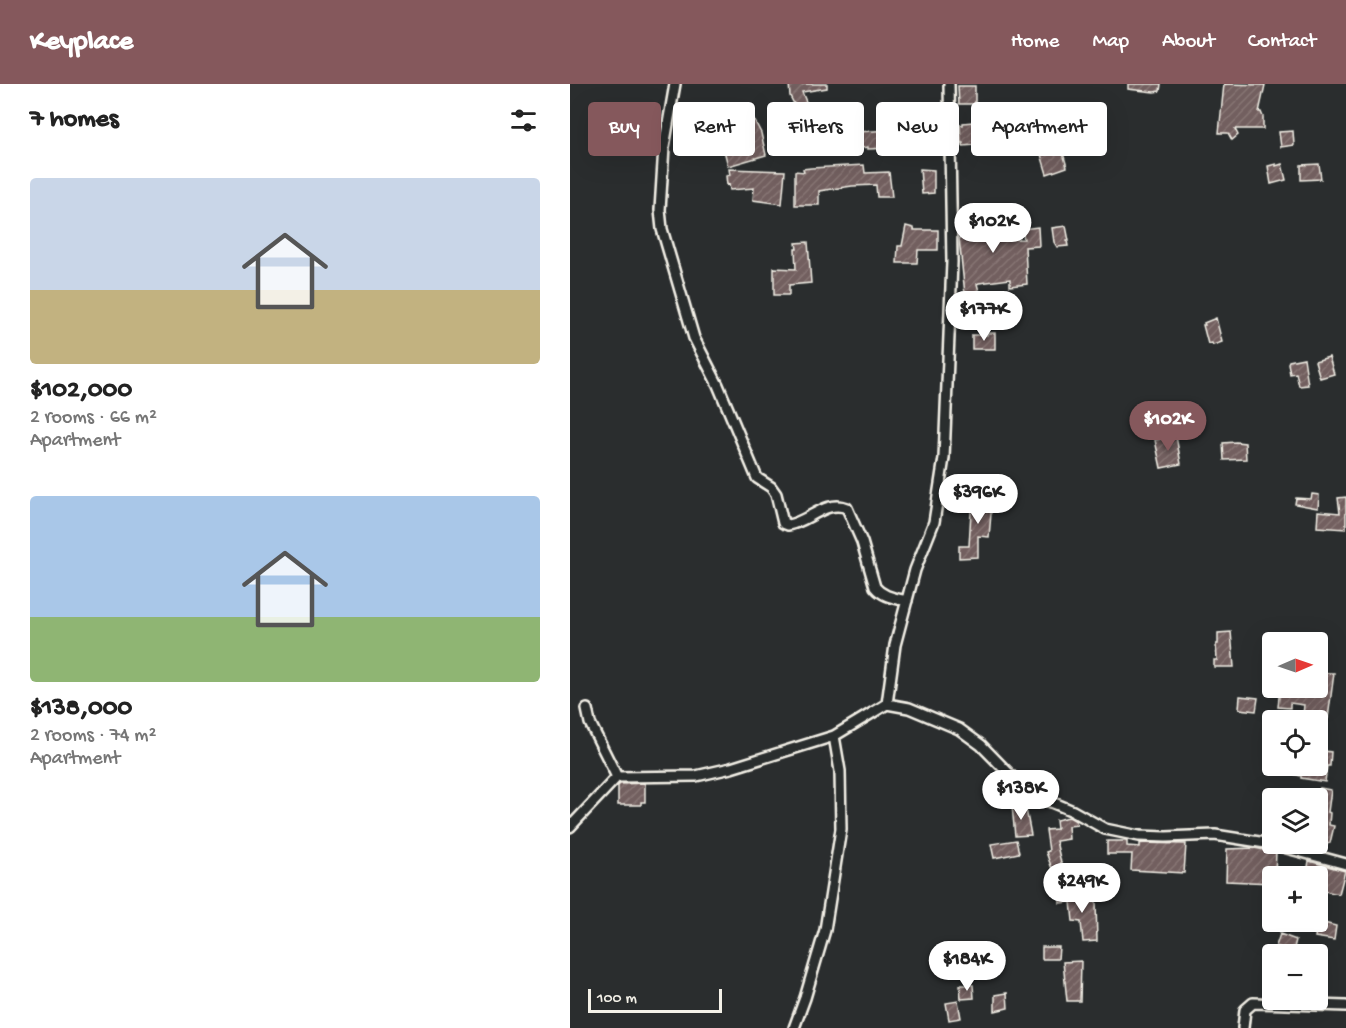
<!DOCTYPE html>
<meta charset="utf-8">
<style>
body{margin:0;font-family:"Gochi Hand",sans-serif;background:#f2f2f2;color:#222;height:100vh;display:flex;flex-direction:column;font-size:22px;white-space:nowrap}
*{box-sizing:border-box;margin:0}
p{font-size:20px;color:#767676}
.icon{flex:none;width:33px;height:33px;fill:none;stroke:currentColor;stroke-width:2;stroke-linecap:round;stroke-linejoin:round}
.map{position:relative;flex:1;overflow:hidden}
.panel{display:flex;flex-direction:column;background:#fff;width:570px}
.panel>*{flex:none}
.top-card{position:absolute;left:18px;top:18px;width:570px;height:54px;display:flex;gap:12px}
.needle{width:39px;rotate:88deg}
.fabs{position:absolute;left:692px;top:548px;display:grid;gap:12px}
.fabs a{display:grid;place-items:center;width:66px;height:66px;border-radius:6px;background:#fff;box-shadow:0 6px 24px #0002;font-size:30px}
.scale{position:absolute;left:18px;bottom:15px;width:134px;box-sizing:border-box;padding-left:6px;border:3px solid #f4f1e8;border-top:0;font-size:16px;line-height:21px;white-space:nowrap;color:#f4f1e8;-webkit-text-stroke:4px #2a2d2e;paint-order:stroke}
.price{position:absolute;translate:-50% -51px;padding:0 14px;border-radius:21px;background:#fff;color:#222;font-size:20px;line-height:39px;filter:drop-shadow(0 2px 3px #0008)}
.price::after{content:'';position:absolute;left:50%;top:36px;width:18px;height:14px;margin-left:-9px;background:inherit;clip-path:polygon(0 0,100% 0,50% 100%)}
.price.on{background:#85585c;color:#fff}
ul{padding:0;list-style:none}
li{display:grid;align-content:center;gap:12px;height:318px;padding:0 30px}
li span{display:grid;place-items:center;height:186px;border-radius:6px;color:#555}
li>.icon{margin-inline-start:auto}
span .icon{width:108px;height:108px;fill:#fffc;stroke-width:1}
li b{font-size:26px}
h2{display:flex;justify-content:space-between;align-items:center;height:72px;padding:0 30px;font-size:26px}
.chip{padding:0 21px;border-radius:6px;background:#fff;box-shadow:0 6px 24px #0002;font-size:21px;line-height:54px}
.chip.on{background:#85585c;color:#fff}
header{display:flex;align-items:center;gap:36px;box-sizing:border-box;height:84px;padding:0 30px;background:#85585c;color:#fff}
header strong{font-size:28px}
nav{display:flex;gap:33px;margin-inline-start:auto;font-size:21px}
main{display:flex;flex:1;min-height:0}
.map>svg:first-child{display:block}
.building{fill:url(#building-hatch);stroke:#f4f1e8;stroke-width:1.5}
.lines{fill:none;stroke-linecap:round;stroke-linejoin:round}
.minor-casing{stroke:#f4f1e8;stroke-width:14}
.minor{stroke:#2a2d2e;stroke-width:9}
</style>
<header>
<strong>Keyplace</strong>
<nav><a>Home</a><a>Map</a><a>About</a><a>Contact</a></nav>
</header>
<main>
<section class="panel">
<h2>7 homes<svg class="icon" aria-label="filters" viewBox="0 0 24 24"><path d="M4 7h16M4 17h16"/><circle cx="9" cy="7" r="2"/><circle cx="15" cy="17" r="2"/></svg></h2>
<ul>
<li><span style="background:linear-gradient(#c9d6e8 60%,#c2b280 0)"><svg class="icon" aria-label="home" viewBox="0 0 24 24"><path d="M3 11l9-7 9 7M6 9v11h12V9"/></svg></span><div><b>$102,000</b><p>2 rooms · 66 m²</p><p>Apartment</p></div></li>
<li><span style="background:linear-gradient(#a9c7e8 65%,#8fb573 0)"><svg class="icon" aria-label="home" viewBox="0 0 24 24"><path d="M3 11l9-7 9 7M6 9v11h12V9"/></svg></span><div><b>$138,000</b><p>2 rooms · 74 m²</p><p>Apartment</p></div></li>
</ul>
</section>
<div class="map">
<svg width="776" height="944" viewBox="0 0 776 944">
<defs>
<pattern id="building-hatch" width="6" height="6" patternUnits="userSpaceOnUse" patternTransform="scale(1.5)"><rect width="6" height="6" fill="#725f5e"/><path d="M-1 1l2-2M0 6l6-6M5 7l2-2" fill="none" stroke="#877675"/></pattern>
</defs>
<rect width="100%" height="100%" fill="#2a2d2e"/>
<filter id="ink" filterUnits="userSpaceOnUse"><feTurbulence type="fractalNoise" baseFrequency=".0167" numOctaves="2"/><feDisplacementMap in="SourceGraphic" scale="12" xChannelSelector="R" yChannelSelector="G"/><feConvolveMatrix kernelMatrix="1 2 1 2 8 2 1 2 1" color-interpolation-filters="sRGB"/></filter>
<g filter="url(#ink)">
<path class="building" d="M219,0H257V4L232,8L239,25L242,24L248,37L251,36L258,60L241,67L230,38L214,43L209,27L224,20L220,12Z
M558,0H591L590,7L584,8L558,5Z
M654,0L695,1L689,28H691L693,33V45H665L668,51L662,56L658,49H649Z
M388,2H405V20H389Z
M176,20L191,49L196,71L158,82L154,66L182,58L166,27Z
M450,30H461V33H463L464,50H451Z
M403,38L404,44L429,41V55L405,57V61L393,62V59H391L390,41H393V39Z
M365,43L366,60L341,61L340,45Z
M287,46V48L321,46L322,64L298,65V63L283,65V68L269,69L267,56H270L269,48Z
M723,47L724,61L711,63L709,48Z
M488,61L490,69H493L497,83L477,90L470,67Z
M706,80V82L712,80L716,96L701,100L698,82Z
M749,80L751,95L731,96V81Z
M294,81L295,89L319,88L322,113H307L306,101L282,102L249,107V121H225V87L234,88L233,85L241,84Z
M159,85L215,87L212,120L183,116L184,104L160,106L159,100L157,101L156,92L160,91Z
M350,85L364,86V109L352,110Z
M417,126L419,148L428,147L429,156L454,155L452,145L468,143L469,162L455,163L457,200L440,202V195L409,199L407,200L409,207L395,210L389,154L400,152L398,139H396L395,131L401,130V127Z
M336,142L344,144V146H368V166H348L347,179H327L328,162H332Z
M496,142L499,157H497L498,162L487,163L484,158L482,144Z
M238,158L241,199L219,201V211H204V184L226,185L225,165H227L226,159Z
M646,234L652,258L643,261L642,259L638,260L633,241H635L634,239Z
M417,249H425V265H402V251H417Z
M759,273L764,290L750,294L745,277Z
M734,274L738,301L729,302L726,289L720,290L718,279L719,277Z
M606,352L611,380L591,384L585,356Z
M666,358L675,359L676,375L654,376L653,359Z
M402,410L420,412L419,418H422L419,453L408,452V473L389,474V462H399Z
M742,410L749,411L748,424L725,420L726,414L741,415Z
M776,413V445L747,443L748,427L770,429L768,414Z
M661,548L664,583H644V576H647L646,560H648V549Z
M747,589H764L758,634L747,632L746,636H736L737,631H733L734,621L720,619V624L708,623L710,603L731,605V603H747Z
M670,612L688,614L686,627L669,625Z
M747,666L761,668L760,682H757L755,698L731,694V692L715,688L717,681L747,684Z
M75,699V718H71V721H48V702L50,700Z
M750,704L761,706L758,728L760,729L759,741L764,742L760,759H758L757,761L747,759Z
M455,720L461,751L445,752L442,722Z
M499,733L506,737L507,741L498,742L499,755L486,757L492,783L482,785L476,768L479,767L476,746L487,745L486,736Z
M446,756L449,769L424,774L421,760Z
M537,757H557V762L570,763V759L616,760L614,789L561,786L562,770H537Z
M684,764L706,768L705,792H702V799L656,797L657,765Z
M739,777L775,787L769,810L754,807L756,794L737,789Z
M502,804L503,808H510L511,820L526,818L527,857L513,858L511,838L503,837L501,818L490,819L489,806Z
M729,837H746L766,842L764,856L745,853L746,846L728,843Z
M710,850L726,856L723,868L706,862Z
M472,863H489L488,875H472Z
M511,877L510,917H497L493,878Z
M390,901H403L404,914L391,915Z
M437,909L438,924L425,927V911Z
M388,917L391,934L379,936L376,919Z"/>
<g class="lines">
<defs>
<path id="minor" d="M105,0L94,63L90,126L92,145L124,254L148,301L187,394L201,403L206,410L213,439L218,441C238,438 257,415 277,424L292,458L305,503C313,513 325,514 337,517
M317,620L325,561L345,486L364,438L374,374L382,178L379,0
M17,625L20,639L47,693
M0,743L47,693L126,692L161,684L264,652L317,620L339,624L389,645L411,661L457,708L503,727L535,745L569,752L596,753L645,751L702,760L776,780
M224,944L235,914L255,846L271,745L270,687L264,652
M673,944L675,926L683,919L776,922"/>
</defs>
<use href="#minor" class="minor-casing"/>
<use href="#minor" class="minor"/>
</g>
</g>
</svg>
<div class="fabs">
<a><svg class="needle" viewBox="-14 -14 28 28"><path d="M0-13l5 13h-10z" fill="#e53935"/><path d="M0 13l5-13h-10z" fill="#767676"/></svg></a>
<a><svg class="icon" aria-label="locate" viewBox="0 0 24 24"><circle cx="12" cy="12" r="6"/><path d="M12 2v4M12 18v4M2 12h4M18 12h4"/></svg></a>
<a><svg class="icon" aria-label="layers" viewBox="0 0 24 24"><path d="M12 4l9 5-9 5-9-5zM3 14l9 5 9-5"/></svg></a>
<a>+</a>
<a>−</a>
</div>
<div class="scale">100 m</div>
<b class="price" style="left:423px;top:170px">$102K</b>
<b class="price" style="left:414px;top:258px">$177K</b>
<b class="price on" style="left:598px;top:368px">$102K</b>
<b class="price" style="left:408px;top:441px">$396K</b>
<b class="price" style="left:451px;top:737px">$138K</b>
<b class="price" style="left:512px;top:830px">$249K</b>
<b class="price" style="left:397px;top:908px">$184K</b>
<div class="top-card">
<a class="chip on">Buy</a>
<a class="chip">Rent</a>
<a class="chip">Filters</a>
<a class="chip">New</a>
<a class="chip">Apartment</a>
</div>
</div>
</main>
